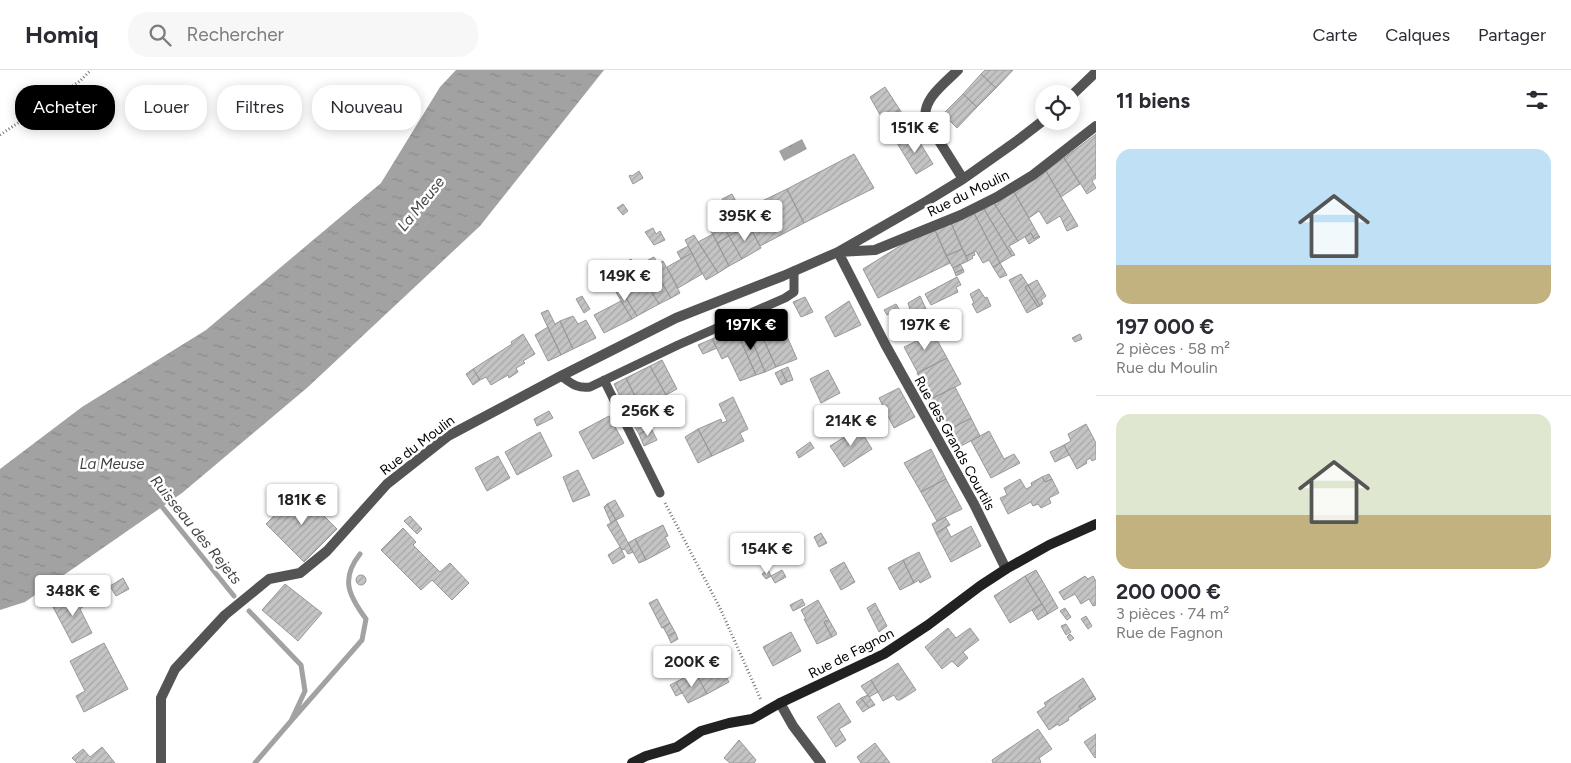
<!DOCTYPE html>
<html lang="fr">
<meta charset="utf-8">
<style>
body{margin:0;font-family:Figtree,sans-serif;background:#f7f7f7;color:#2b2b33;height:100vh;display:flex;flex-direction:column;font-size:19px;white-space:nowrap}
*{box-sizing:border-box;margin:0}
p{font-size:16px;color:#7c7c81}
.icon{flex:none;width:28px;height:28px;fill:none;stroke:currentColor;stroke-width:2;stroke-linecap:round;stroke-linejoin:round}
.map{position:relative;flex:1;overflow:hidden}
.details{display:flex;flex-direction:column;background:#fff;width:475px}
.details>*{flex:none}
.banner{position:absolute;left:15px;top:15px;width:475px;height:45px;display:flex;gap:10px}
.controls{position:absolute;left:1035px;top:15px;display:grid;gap:10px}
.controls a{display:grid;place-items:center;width:45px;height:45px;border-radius:50%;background:#fff;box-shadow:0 2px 12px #0003;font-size:25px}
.price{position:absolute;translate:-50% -42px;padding:0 11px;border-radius:5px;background:#fff;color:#222;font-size:16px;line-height:32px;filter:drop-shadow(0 1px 2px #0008)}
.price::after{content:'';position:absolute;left:50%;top:30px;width:15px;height:11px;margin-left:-8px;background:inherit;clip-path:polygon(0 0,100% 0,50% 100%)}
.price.active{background:#000;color:#fff}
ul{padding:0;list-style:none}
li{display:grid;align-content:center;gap:10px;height:265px;padding:0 20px}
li+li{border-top:1px solid #e1e1e2}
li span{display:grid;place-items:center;height:155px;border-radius:15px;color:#555}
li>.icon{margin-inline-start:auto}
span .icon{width:90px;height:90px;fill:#fffc;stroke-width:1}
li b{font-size:21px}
h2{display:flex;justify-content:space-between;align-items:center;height:60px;padding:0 20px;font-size:21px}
.pill{padding:0 18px;border-radius:20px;background:#fff;box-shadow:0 2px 12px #0003;font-size:18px;line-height:45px}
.pill.active{background:#000;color:#fff}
header{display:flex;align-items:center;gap:30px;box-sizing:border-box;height:70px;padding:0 25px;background:#fff;border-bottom:1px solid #e1e1e2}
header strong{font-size:24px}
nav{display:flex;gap:28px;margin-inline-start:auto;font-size:18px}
.search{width:350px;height:45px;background:#f7f7f7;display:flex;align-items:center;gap:12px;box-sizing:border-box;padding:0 18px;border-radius:20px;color:#7c7c81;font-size:19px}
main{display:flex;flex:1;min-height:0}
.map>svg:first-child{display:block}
.water{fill:url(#water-ripples)}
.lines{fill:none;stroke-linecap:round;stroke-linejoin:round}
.stream{stroke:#a2a2a2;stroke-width:5}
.building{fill:url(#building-hatch);stroke:#989898}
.path{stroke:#767676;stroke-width:3;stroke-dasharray:1 2.5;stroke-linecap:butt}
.lane{stroke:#545454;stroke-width:9}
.street{stroke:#545454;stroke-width:10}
.secondary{stroke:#212121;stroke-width:10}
.labels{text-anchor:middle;stroke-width:5;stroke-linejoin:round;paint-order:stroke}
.street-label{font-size:14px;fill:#000;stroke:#fff}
.water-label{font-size:15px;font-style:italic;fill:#434343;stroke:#fff}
</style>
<header>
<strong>Homiq</strong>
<div class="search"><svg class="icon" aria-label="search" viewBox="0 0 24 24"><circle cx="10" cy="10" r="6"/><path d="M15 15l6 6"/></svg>Rechercher</div>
<nav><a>Carte</a><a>Calques</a><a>Partager</a></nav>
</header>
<main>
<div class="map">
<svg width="1096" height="693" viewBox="0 0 1096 693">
<defs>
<pattern id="water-ripples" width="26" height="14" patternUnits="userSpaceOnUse" patternTransform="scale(1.25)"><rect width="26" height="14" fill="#a2a2a2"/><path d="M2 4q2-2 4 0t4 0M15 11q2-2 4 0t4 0" fill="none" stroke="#8a8a8a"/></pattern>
<pattern id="building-hatch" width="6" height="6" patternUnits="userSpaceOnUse" patternTransform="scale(1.25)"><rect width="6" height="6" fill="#c4c4c4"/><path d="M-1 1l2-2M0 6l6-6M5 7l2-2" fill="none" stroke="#a7a7a7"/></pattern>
</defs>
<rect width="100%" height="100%" fill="#fff"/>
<path class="water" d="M456,0H604L480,156L308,317L182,423L25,532L0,540V399L82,337L206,260L381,113L440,17Z
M802,69L807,79L784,91L779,81Z"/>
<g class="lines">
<path class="stream" d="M159,433L234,526
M249,541L301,595L305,621L291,651L255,693
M291,651L362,570L366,549C349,526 340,509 360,484"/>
</g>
<path class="building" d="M985,0H1013L996,18L981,4Z
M981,4L996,18L977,37L963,24Z
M885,17L900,40L883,50L870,27Z
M963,24L977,37L957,58L943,44Z
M900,40L914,63L897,73L883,50Z
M914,63L933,94L916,104L897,73Z
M1096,64V108L1092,111L1096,118L1087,124L1064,88Z
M854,84L874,118L804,153L787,119Z
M1064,88L1080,114L1061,127L1046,101Z
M639,101L643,108L633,114L629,106L630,105L632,106Z
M1046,101L1078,156L1067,161L1060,146L1047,154L1039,141L1029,148L1014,122Z
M787,119L804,153L760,176L743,144L759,135L758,133Z
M1014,122L1039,166L1034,169L1031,163L1018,171L994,133Z
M732,124L745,148L740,151L734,141L730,144L722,129Z
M994,133L1018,171L1009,176L1015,185L1012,186L984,139Z
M623,134L628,141L623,145L617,138Z
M984,139L1012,186L1000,193L974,143Z
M974,143L1000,193L993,197L989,190L983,193L976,181L966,186L951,153Z
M726,148L733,160L741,155L744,158L729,166L720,152Z
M720,152L729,166L717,173L709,157Z
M951,153L962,179L946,186L935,160Z
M749,155L761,178L742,189L729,166Z
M653,158L656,164L660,161L665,170L654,175L645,162Z
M935,160L950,193L878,228L863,199L908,171Z
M1031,163L1034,169L1039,166L1040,167L1029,174L1025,167Z
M713,164L729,196L718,203L698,172Z
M694,165L718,203L706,210L685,170Z
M729,166L742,189L729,196L717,173Z
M688,176L692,183L681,189L677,182Z
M962,179L968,191L953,198L946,186Z
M974,182L975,185L972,186L973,188L968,191L966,186Z
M692,183L702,204L678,218L667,197Z
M654,187L658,194L663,191L680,223L671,228L648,190Z
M631,189L659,234L637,246L618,215L613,217L606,204Z
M603,190L611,201L606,204L599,193Z
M1000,193L1007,205L1000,208L993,197Z
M960,194L963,199L955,203L953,198Z
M652,196L671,228L659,234L640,203Z
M963,199L964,202L956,206L955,203Z
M1021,204L1028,215L1025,217L1038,237L1027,243L1009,210Z
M957,207L961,215L956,217L958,222L931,235L925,224Z
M1037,210L1046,226L1041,230L1043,234L1040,236L1028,215Z
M618,215L637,246L632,249L613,217Z
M1028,215L1040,236L1038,237L1025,217Z
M979,219L985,228L987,227L991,236L977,243L972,234L974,233L970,224Z
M582,226L590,239L584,243L576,229Z
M920,226L926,239L912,246L908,233Z
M805,227L813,242L801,247L793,232Z
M621,231L632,249L604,263L594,245Z
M849,231L861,255L835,267L825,247Z
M896,234L899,239L887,245L884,240Z
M548,240L555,254L560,251L573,279L561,285L541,243Z
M573,246L578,254L586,250L596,268L573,279L560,251Z
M778,246L797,289L776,297L757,255Z
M757,255L776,297L765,302L747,258Z
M548,257L561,285L548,291L535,265Z
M747,258L765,302L756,305L737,262Z
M931,259L947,288L918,303L904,277L917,271L915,267Z
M737,262L756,305L740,311L728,286L722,289L712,269L722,264L724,267Z
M523,264L535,284L523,291L525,293L516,298L518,302L509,308L508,305L491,315L486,307L480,310L473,299L512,274L511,272Z
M1080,264L1082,269L1075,272L1072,268Z
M712,269L717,278L703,284L698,275Z
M947,288L961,314L931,329L917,303Z
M662,290L677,319L666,325L650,296Z
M650,296L666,325L641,338L626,308Z
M788,297L793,310L787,312L781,300Z
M473,299L480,310L473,315L466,304Z
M781,300L787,312L781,315L775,303Z
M828,300L840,323L821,333L810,309Z
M626,308L647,351L635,357L614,314Z
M955,317L971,348L950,359L946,354L944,355L931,329Z
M899,318L915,347L894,358L879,328Z
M733,327L748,359L740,363L744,371L712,386L698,359L721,349L722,353L727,351L719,334Z
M549,341L553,348L537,356L534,349Z
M609,346L624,373L593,389L579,362Z
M971,348L980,366L959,377L950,359Z
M647,351L651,358L639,364L635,357Z
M1086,354L1096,373V389L1092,391L1090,388L1086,391L1087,393L1077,399L1064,375L1071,371L1068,364Z
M651,358L657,370L644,376L639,364Z
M859,358L872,379L844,397L830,376Z
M698,359L712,386L698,393L685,367Z
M989,361L1004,389L1014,384L1020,393L991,408L971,371Z
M540,362L552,386L517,405L505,382Z
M810,372L814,378L799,388L796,382Z
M1064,375L1069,385L1055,392L1050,382Z
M931,379L946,409L921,422L904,393Z
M498,386L510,408L487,421L475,398Z
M578,400L590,425L573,432L563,407Z
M1049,404L1052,409L1045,412L1042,407Z
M1042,407L1045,412L1052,409L1059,423L1049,428L1051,433L1041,438L1038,434L1033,436L1031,432L1008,444L1000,428L1007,425L1004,418L1020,409L1026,419L1032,416L1031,413Z
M946,409L962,439L937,451L921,422Z
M299,421L337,459L304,492L266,454Z
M615,430L624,446L616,450L607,434Z
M607,434L616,450L611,453L604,437Z
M410,446L422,459L417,464L404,451Z
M945,447L950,455L936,463L932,454Z
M616,450L633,482L628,484L625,479L622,480L607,455Z
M663,455L668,466L665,467L670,477L646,490L635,469Z
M971,456L981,476L951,492L936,463L946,457L951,467Z
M403,458L416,472L413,475L440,502L450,493L469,513L452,530L432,510L421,520L381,480Z
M821,463L827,473L819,477L814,467Z
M635,469L646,490L639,493L628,473Z
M620,477L625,487L613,494L608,485Z
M919,482L931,507L920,513L919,510L914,513L903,490Z
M903,490L914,513L900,520L888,498Z
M844,492L855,512L841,520L830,500Z
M768,500L771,506L766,509L762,504Z
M782,500L786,507L775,513L771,506Z
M1036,500L1058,538L1048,544L1025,506Z
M356 510a5 5 0 1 1 10 0a5 5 0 1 1-10 0Z
M1025,506L1042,534L1010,553L994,526Z
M1085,506L1088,509L1093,506L1096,511V535L1093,536L1089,529L1081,534L1075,524L1064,530L1059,522Z
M123,508L129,519L116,526L110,516Z
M285,514L322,543L298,571L262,540Z
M77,522L84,536L80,539L92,563L72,573L52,535Z
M657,529L670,553L662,558L649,533Z
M802,529L805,535L793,541L790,535Z
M818,530L829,550L824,552L832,567L817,574L804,549H806L801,540Z
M875,533L887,556L879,562L867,538Z
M1042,534L1048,544L1038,550L1032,540Z
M1065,538L1071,547L1067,550L1060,541Z
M1086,546L1092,556L1088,559L1081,549Z
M829,550L837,564L832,567L824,552Z
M670,553L675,562L668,566L663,557Z
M1066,554L1071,562L1066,565L1061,556Z
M948,558L956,568L970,558L979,570L963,582L968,588L958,597L952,591L942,599L925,577Z
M675,562L678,569L671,573L668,566Z
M791,562L801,581L773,596L763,577Z
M1070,564L1074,568L1070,571L1067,567Z
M104,573L128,619L84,642L76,626L85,621L70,591Z
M716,589L729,612L707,624L695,601Z
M898,593L916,620L900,630H897L894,625L883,631L871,610Z
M695,602L707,624L688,633L676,612Z
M1083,608L1094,626L1079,636L1081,639L1068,648L1069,650L1059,656L1058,654L1049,660L1037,642L1046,636L1044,633Z
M871,610L878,622L869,627L861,616Z
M676,612L682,623L676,626L670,615Z
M868,625L875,635L869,638L861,628Z
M1094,626L1096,629L1081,639L1079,636Z
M861,628L869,638L863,642L856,632Z
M839,633L851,652L839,659L846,670L836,677L817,647Z
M1038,659L1052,679L1039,688L1041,692L1039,693H993L992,690Z
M1096,664V687L1095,688L1084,672Z
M739,670L756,690L754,693H730L724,688Z
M875,673L890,693H861L857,687Z
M102,677L115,693H77L72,688L83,679L90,687Z"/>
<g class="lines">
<path class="path" d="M0,65L80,11L91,0
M665,433L720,538L761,630"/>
<path class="lane" d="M561,306C571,313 577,319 590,317L678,275L785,228L794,222V201
M604,310L660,423"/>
<path class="street" d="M958,0C945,13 921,30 926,50L963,109
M1071,26L1096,2
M1006,499L974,434L885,274L838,182L875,180L961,145L997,127L1033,105L1096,56
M780,633L793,656L821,693
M161,693V628L175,599L225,545L269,509L300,503L327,481L387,414L448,366L561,306L676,248L783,206L838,182L927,131L963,109L1018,70L1044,50"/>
<path class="secondary" d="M632,693L646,686L677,677L701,661L729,653L752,649L780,633L884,584L928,555L980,516L1006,499L1049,475L1096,454"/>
</g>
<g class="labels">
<g class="street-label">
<text transform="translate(968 123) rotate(-26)" y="5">Rue du Moulin</text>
<text transform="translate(955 373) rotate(61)" y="5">Rue des Grands Courtils</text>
<text transform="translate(417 375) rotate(-37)" y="5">Rue du Moulin</text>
<text transform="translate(851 583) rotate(-27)" y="5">Rue de Fagnon</text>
</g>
<g class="water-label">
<text transform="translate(421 134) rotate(-51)" y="5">La Meuse</text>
<text x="112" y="399">La Meuse</text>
<text transform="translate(196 460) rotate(51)" y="5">Ruisseau des Rejets</text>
</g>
</g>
</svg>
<div class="controls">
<a><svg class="icon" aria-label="locate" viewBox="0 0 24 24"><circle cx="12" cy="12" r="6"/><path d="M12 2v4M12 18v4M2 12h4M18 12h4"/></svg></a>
</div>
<b class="price" style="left:915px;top:84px">151K €</b>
<b class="price" style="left:745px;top:172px">395K €</b>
<b class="price" style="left:625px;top:232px">149K €</b>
<b class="price active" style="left:751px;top:281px">197K €</b>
<b class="price" style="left:925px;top:281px">197K €</b>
<b class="price" style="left:648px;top:367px">256K €</b>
<b class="price" style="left:851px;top:377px">214K €</b>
<b class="price" style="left:302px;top:456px">181K €</b>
<b class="price" style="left:767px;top:505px">154K €</b>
<b class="price" style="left:73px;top:547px">348K €</b>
<b class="price" style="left:692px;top:618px">200K €</b>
<div class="banner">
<a class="pill active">Acheter</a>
<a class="pill">Louer</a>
<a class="pill">Filtres</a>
<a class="pill">Nouveau</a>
</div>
</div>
<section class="details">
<h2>11 biens<svg class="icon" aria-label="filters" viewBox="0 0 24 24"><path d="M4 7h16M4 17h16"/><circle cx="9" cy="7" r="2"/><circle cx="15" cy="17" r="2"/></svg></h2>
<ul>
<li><span style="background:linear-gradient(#bfe0f5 75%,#c2b280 0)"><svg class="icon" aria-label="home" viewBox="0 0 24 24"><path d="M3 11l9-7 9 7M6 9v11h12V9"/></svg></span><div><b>197 000 €</b><p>2 pièces · 58 m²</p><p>Rue du Moulin</p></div></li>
<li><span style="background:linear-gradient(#dfe7d0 65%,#c2b280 0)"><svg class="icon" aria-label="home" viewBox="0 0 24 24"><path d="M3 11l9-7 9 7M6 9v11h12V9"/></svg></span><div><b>200 000 €</b><p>3 pièces · 74 m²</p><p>Rue de Fagnon</p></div></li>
</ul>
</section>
</main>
